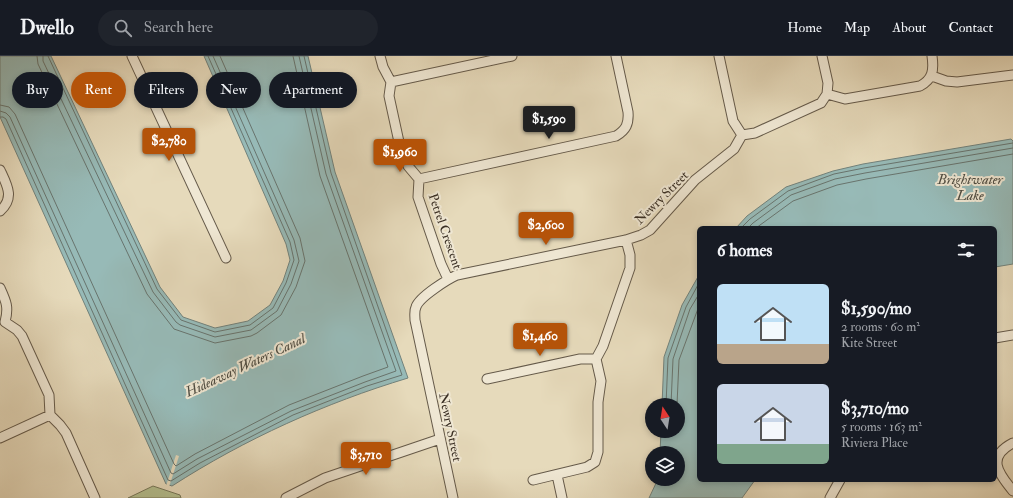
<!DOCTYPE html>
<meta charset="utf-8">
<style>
body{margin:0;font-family:"IM FELL Double Pica",serif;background:#20242c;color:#f1f3f6;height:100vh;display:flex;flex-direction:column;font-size:15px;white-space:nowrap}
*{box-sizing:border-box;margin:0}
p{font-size:13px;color:#9ea1a6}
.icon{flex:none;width:22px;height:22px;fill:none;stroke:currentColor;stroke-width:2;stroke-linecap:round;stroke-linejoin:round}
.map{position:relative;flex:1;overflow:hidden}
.sheet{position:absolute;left:697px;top:170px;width:300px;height:256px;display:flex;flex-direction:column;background:#171b24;border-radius:6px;box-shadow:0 2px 6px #0003}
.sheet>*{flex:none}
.top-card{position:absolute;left:12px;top:16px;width:380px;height:36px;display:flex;gap:8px}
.needle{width:26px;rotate:348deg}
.controls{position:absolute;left:645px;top:342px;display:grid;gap:8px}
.controls a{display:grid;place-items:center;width:40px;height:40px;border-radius:50%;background:#171b24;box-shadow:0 2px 6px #0003;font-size:20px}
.price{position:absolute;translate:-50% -34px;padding:0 9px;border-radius:4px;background:#b45309;color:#fff;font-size:13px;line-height:26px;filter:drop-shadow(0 1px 2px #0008)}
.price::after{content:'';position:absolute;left:50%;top:24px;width:12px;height:9px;margin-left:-6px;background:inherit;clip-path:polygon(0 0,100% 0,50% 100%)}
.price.selected{background:#222;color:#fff}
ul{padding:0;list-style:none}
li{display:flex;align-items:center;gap:12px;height:100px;padding:0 20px}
li span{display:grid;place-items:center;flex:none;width:112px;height:80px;border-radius:6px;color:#555}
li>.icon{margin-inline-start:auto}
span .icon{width:48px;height:48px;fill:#fffc;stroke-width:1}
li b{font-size:17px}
h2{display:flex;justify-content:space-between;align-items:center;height:48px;padding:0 20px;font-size:17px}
.tag{padding:0 14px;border-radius:18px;background:#171b24;box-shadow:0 2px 6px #0003;font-size:14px;line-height:36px}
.tag.selected{background:#b45309;color:#fff}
header{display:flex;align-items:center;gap:24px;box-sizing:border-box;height:56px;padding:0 20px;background:#171b24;border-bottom:1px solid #363941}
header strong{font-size:19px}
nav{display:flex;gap:22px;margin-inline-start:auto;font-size:14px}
.search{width:280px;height:36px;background:#20242c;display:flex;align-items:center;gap:10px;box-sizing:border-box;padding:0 14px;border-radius:22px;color:#9ea1a6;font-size:15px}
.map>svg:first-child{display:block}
.green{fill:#b5c090;stroke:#78785a}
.water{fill:#97bab7;stroke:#72827c}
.pier{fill:#e6dabb}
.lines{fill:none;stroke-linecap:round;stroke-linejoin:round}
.shore{stroke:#68746e;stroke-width:1}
.minor-casing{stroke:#655a4a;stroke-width:11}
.minor{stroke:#efe7d3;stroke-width:9}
.labels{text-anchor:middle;stroke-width:4;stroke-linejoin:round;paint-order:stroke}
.street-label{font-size:13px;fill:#3a2f24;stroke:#efe7d3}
.water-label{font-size:14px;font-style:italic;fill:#4d4b41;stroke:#efe7d3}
</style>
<header>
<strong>Dwello</strong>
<div class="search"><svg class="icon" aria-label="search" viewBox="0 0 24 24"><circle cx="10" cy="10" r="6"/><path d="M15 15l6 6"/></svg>Search here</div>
<nav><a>Home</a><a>Map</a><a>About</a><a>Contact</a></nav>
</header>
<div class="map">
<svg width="1013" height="442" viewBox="0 0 1013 442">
<rect width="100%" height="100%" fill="#e6dabb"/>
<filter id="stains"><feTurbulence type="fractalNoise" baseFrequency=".005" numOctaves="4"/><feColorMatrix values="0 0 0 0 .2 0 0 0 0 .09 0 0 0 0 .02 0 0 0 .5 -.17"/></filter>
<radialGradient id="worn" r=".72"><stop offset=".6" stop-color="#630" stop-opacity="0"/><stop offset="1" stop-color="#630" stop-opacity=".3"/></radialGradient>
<path class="green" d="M153,430L180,439L181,442H128Z"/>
<path class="water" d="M0,0H51L160,231L183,261L215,272L248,265L270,249L283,225L290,204L286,188L204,0H308L335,116L408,322C325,347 245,383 172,430L166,428L0,61Z
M1011,83L1013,85V208L995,211V172H736L747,160L786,131L833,115L863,108Z
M699,219V424H755L742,442H649L658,423H678V397H660L661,375H678V349H662L664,301L682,249Z"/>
<path class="pier" d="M176,399L179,400L169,431L166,430Z"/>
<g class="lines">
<path class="shore" d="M37,0L38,8L147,238L174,273L215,287L251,280L257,277L281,259L296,231L305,205L300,182L220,0
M43,0V5L153,236L176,266L180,269L215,281L251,274L277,255L291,228L299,205L294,184L213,0
M48,0L157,233L181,264L215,276L250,269L273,252L286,227L294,204L290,186L208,0
M0,49L9,51L15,58L174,408L176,410L195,398L289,349L363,320L388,311L320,120L293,0
M0,55L6,57L10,61L171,417L173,418L197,403L291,355L365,326L396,315L326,118L299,0
M0,61H3L6,63L168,424L171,425L200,407L293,359L367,330L402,319L331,117L304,0
M741,172L750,163L788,135L834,118L864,112L1013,87
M748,172L753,167L791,139L835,123L865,117L1013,92
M756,172L793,145L837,129L866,123L1013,98
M666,349L668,302L686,251L699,227
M671,349L673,303L690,253L699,238
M677,349L679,304L699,250"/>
<defs>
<path id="minor" d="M132,0L226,202
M380,0L383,11L391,26L389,40L399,86L408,110L419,123L418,141L441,208L448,223
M719,0L733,65L742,79
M932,20L946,25L957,26L1013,19
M391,26L512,0
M827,38L845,43L920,30C933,23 934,14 932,0
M0,114C7,129 15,142 0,155
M419,123L616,80C626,74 629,68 628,56L616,0
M0,232C6,245 9,251 5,266L17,274L22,280L49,339L50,359L60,369L66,377L95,442
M995,282L1013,279
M487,323L580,303H596
M0,382L50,359
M1013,387C986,401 998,417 1013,435
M557,419L562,442
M533,424L587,411L595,406L598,396V346L601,325L596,303L603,290L630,212V199L626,184
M286,442L325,422L440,383
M453,442L415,264C415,260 414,255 416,251C419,241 448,223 457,219L626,184L641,179L650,174L695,124L734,93L742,79L755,77L821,47L827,38L828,27L822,0
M830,442L840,424"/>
</defs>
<use href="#minor" class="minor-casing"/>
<use href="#minor" class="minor"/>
</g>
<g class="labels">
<g class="street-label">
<text transform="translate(661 141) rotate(-45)" y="5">Newry Street</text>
<text transform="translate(446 175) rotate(71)" y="5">Petrel Crescent</text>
<text transform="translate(451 371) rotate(78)" y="5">Newry Street</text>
</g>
<g class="water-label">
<text x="970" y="128">Brightwater<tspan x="970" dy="16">Lake</tspan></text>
<text transform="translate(245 309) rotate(-25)" y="5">Hideaway Waters Canal</text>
</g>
</g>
<rect width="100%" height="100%" filter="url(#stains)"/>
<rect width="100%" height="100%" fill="url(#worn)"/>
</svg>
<div class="controls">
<a><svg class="needle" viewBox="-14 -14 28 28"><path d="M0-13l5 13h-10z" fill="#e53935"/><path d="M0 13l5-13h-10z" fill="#9ea1a6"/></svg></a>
<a><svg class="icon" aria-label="layers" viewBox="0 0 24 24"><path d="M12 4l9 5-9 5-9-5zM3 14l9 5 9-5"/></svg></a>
</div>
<b class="price selected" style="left:549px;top:84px">$1,590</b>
<b class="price" style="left:169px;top:106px">$2,780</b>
<b class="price" style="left:400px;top:117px">$1,960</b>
<b class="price" style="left:546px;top:190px">$2,600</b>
<b class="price" style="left:540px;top:301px">$1,460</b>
<b class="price" style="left:366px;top:420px">$3,710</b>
<div class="top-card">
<a class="tag">Buy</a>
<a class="tag selected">Rent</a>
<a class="tag">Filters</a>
<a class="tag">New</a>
<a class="tag">Apartment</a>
</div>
<section class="sheet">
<h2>6 homes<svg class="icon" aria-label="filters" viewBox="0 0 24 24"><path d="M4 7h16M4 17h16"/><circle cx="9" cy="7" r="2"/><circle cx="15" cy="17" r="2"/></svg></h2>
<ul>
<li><span style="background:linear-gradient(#bfe0f5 75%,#b9a48a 0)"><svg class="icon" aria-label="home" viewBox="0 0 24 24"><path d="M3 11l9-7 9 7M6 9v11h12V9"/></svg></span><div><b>$1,590/mo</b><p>2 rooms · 60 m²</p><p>Kite Street</p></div></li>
<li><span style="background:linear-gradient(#c9d6e8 75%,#7fa58c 0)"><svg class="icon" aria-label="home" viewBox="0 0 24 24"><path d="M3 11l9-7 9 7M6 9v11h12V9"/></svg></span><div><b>$3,710/mo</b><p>5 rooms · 163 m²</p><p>Riviera Place</p></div></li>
</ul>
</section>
</div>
